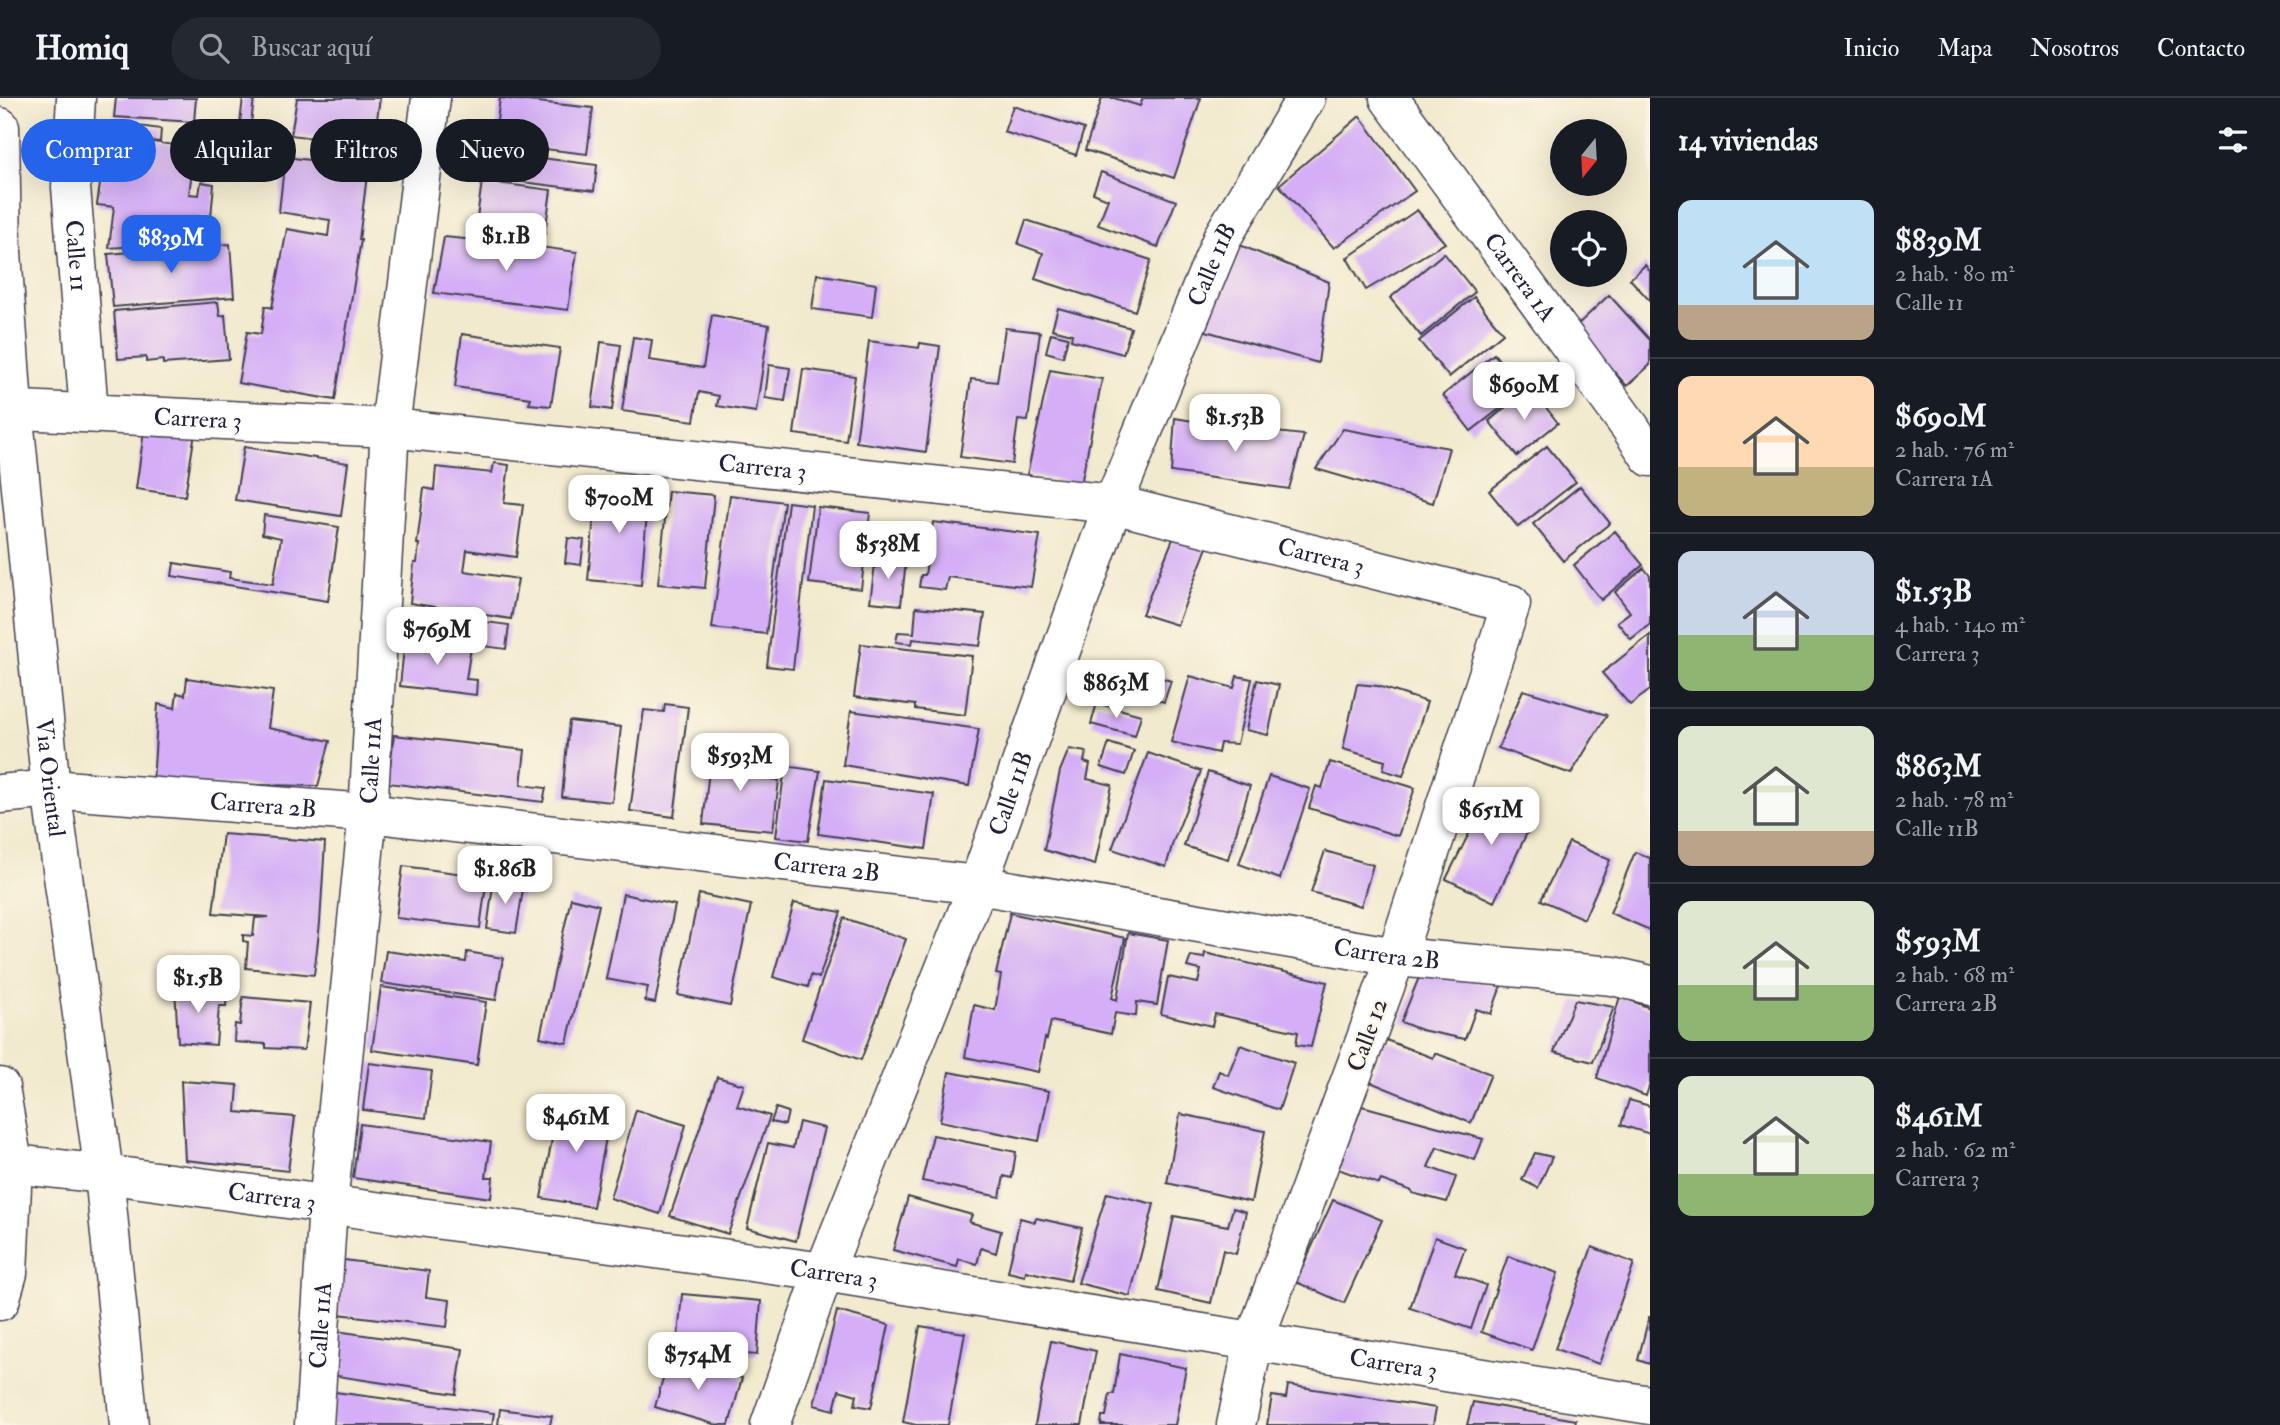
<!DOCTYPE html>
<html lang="es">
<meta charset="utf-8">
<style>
body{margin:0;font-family:"IM FELL Double Pica",serif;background:#242831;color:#f1f3f6;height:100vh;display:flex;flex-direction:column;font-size:26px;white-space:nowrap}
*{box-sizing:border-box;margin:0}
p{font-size:23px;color:#9ea1a6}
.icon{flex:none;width:38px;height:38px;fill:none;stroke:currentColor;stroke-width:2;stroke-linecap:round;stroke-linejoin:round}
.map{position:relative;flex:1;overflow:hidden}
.sheet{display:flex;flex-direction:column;background:#171b24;width:630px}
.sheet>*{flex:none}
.banner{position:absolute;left:21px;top:21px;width:665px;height:63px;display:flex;gap:14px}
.needle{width:46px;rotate:198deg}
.tools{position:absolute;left:1550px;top:21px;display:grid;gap:14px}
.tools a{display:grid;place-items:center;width:77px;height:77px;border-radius:50%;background:#171b24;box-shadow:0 7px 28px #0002;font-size:35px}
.price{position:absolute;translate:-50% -60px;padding:0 16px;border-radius:14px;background:#fff;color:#222;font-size:23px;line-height:46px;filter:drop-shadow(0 2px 4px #0008)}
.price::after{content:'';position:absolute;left:50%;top:42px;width:21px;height:16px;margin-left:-10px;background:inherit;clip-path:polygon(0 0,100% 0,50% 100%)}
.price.selected{background:#2563eb;color:#fff}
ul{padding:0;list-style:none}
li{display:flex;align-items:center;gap:21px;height:175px;padding:0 28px}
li+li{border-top:2px solid #363941}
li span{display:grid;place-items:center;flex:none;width:196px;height:140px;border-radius:14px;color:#555}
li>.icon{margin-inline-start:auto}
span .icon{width:84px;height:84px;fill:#fffc;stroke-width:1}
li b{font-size:30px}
h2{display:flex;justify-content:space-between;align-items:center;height:84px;padding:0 28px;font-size:30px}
.chip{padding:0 24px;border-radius:32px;background:#171b24;box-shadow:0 7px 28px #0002;font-size:24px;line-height:63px}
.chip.selected{background:#2563eb;color:#fff}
header{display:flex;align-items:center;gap:42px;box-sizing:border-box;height:98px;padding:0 35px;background:#171b24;border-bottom:2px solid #363941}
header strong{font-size:33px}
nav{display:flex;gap:38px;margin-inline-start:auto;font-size:24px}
.search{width:490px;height:63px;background:#242831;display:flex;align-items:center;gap:18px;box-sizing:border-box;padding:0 24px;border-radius:38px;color:#9ea1a6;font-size:26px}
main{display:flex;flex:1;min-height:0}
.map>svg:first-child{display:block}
.building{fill:#d4aef6}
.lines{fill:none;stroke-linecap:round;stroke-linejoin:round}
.minor-casing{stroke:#414051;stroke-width:41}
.major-casing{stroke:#414051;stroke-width:41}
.minor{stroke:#fff;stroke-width:38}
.major{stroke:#fff;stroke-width:38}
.labels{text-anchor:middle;stroke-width:5;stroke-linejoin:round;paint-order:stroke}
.street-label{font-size:24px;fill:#22223b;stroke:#fcf5e5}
</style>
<header>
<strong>Homiq</strong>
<div class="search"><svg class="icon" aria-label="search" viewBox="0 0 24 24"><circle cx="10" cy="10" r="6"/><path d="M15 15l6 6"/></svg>Buscar aquí</div>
<nav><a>Inicio</a><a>Mapa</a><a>Nosotros</a><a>Contacto</a></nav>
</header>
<main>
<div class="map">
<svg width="1650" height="1327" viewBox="0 0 1650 1327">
<rect width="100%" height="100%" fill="#fcf5e5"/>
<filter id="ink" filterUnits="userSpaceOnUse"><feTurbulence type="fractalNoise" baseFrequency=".0143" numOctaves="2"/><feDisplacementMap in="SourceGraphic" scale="14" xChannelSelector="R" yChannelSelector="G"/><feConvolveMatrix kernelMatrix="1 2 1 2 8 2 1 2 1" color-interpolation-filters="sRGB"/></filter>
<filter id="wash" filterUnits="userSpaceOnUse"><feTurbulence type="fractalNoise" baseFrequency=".00686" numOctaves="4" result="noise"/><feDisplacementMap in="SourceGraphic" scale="28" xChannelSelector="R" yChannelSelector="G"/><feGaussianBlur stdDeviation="1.57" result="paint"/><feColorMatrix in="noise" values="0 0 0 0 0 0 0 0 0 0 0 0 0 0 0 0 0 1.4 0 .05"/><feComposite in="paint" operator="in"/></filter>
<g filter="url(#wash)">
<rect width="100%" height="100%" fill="#f2eace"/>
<g id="blocks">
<path class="building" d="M116,0H196L194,24L114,19Z
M243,0H254L249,43L238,42Z
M297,0H380L373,49L364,48L363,59L326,54L328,42L291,37Z
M500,0L593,10L587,56L494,45Z
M1102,0H1114L1140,8L1143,0H1201L1174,80L1085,52Z
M1013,8L1084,31L1076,57L1004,34Z
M1360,18L1415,93L1334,150L1279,87Z
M109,24L161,31L160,44L147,43L195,50L189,96L199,97L201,84L214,86L211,119L199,118L196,144L109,150L114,109L97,107Z
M486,53L597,67L594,93L482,79Z
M285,59L368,69L359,142H361L335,302L238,285L247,234L261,236L265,208L272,210L287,131L328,138L330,122L279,114Z
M1101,74L1176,103L1158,149L1098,127L1108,101L1093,95Z
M482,83L551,92L545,136L476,127Z
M1417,112L1445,145L1366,192L1347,160Z
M1026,122L1151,162L1135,213L1035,181L1043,155L1018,146Z
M444,139L474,142V140L577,154L568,212L434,195Z
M1235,145L1329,184L1318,265L1206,233Z
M230,146L234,199L113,209L108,156Z
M1444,155L1475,194L1421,238L1390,200Z
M1645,167L1650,173V203L1630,181Z
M817,176L876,186L872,219L812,211Z
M1609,197L1650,242V267L1627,288L1574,230Z
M1474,199L1503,235L1449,279L1419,243Z
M218,204L220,218L225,217L229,261L163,266V262L146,264V259L118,261L114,213Z
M1058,210L1131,230L1123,256L1071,242L1072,236L1052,231Z
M712,217L769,227L756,314L717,308L719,298L699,294L694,323L622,313L633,239L652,242L649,262L703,270Z
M1005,230L1040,234L1028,323L1018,322L1012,366L960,359L971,281L997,284Z
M1051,235L1068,239L1063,259L1046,254Z
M462,236L560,250L551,308L529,306L531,300L455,289Z
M869,243L919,250L920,245L940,248L926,354L856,344Z
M601,244L621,247L612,312L592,309Z
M1494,256L1524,292L1471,333L1443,297Z
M769,267L790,270L785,303L765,300Z
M803,271L855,278L846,343L794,336Z
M1050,272L1102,281L1081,386L1027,377Z
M1530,289L1558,325L1517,358L1489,323Z
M1175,320L1228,329L1304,337L1289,391L1171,374Z
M145,326L195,334L185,398L136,391Z
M1343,331L1449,350L1433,405L1316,371Z
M1547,348L1576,384L1518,429L1489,393Z
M244,349L348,365L341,418L235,402Z
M494,365L509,367L504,405L523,407L516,459L467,452L464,473L518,481L511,521L410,505L414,465H417L419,446H417L424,390L434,392L436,369L492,375Z
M597,386L649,391L641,487L588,482Z
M1580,388L1610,425L1563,463L1533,426Z
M668,393L714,397L705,490L658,486Z
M730,397L784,404L766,536L712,530Z
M788,404L812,407L793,571L767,568Z
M818,409L870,415L861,491L809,485Z
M264,417L339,429L328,503L172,478L174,465L230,474L229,480L273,486L281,440L262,436Z
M933,424L1040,437L1031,489L948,479L945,492L919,489L921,477H925Z
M1615,433L1643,467L1601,502L1574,467Z
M1175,436L1211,439L1177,527L1142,516Z
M568,440L584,442L581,467L565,465Z
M876,459L906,463L901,507L870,504Z
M1644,470L1650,478V526L1631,541L1617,524L1630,514L1615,494Z
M916,509L985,516L980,548L913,541L912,546L896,544L898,534L914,535Z
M409,514L509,527L506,551L406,538Z
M1650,537V592L1630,607L1602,575Z
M405,540L471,549L466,581L477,582L476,597L400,588Z
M861,546L972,558L965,617L915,611V607L854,599Z
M1149,576L1171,583L1164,604L1141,596Z
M1190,578L1234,590L1237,578L1252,581L1237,646L1220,645L1218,655L1171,644Z
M187,580L273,593L268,630L330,643L318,688L153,685L158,606L175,610L177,595L185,597Z
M1257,582L1279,587L1268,637L1246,632Z
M1357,586L1378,588L1427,604L1403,678L1383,672L1385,663L1343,651Z
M1523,592L1607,617L1571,676L1498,650Z
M1097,605L1141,617L1135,638L1091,626Z
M665,606L688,609L674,719L630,713L644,612L664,614Z
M851,613L979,631L969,688L843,667Z
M569,623L621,629L612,704L562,699Z
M394,637L525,652L521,687L546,690L543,704L388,685Z
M1109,645L1134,653L1126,677L1101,669Z
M1069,651L1086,654L1084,664L1090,666L1087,681L1112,687L1095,767L1044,752L1060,673Z
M711,654L763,659L761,680L779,682L773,733L703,726Z
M1148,655L1201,673L1173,744L1166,769L1112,751Z
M1330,664L1415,690L1398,738L1309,710L1316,688L1322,690Z
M785,668L820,673L808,743L776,739Z
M1208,674L1250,688L1228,761L1184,748Z
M1269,678L1310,691L1280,781L1239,766Z
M826,681L934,696L926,751L818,736Z
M1490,694L1536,716L1494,804L1446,781Z
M223,736L325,744L320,825L314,877L246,870L248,844L243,843V837L253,838L255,820L269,819L213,815Z
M1569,744L1610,762L1584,821L1541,802Z
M1325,753L1373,767L1361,808L1311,794Z
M1635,754L1650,760V832L1610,815Z
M403,768L487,779L480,830L396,820Z
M494,780L524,785L516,835L487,831Z
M623,796L675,807L655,905L645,903L648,889L606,881Z
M699,796L751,807L730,908L678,897Z
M571,800L599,807L567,945L540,939Z
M794,805L841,814L819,880L811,877L808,889L773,879Z
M1010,815L1125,840L1112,900L1117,902L1128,835L1168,842L1157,907L1137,904L1136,918L1115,915L1111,936L1051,923L1047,941L1045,940L1038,974L965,959L974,907L995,912L1001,877L996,876Z
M844,820L906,841L861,962L802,941Z
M386,853L466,864L467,854L503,860L496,902L381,885Z
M1205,855L1327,884L1311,949L1296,947L1298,934L1215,916L1212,928L1161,916L1168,879L1198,885L1201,872L1187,869L1191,858L1204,860Z
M1422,872L1501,888L1491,916L1476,911L1465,941L1421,932L1401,924Z
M175,889L227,894L226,908H219L216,947L178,944Z
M381,889L486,904L477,967L372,952Z
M1620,898L1650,910V985L1646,998L1597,980Z
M243,899L310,905L304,952L266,950V946L234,944L235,926L240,927Z
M1575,902L1614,909L1593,964L1554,954Z
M1386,942L1433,960L1435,955L1491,976L1471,1025L1370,984Z
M1240,947L1294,965L1279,1012L1213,989L1219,973L1228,977Z
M369,965L432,973L426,1020L363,1012Z
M949,974L1049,993L1039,1043L940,1023Z
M717,979L744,987L737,1008L770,1018L728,1136L670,1118Z
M181,983L238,987L236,1014L295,1019L288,1073L185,1062Z
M1629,1002L1650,1008V1036L1621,1027Z
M559,1003L611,1013L593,1109L541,1100Z
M1362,1008L1483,1041L1475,1062L1437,1049L1428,1069L1456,1079L1447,1104L1412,1095V1093L1381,1082L1379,1086L1338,1071Z
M776,1010L788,1014L785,1027L771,1024Z
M636,1012L686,1027L660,1116L610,1100Z
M1180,1016L1265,1033L1251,1104L1167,1085Z
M799,1024L824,1030L796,1143L747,1130L768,1045L793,1050Z
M360,1026L491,1044L486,1079H493L491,1100L353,1080Z
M933,1037L1016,1054L1012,1080L1004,1078L1000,1099L922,1083Z
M1535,1055L1552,1059L1538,1090L1522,1082Z
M1107,1095L1154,1106L1130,1198L1078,1185Z
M908,1099L972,1117L969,1124L1001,1133L996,1155L981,1150L977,1166L959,1161L957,1169L893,1152Z
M1333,1102L1382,1122L1344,1205L1296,1184Z
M1233,1110L1246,1114L1236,1156L1223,1152L1211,1205L1158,1193L1174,1118L1228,1128Z
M1020,1120L1035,1124L1036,1120L1082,1130L1070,1183L1026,1173L1025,1178L1008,1174Z
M1435,1139L1465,1150L1455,1176L1486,1187L1471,1231L1410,1210Z
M1592,1149L1634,1165L1599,1266L1555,1251Z
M1508,1158L1558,1175L1532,1252L1481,1234Z
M344,1162L429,1173L426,1199L450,1202L447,1229L338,1216Z
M682,1196L761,1203L757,1257L677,1250Z
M837,1213L889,1227L871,1310L855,1307L857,1297L839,1292L834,1312L814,1307Z
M1649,1219H1650V1266L1638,1262Z
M920,1228L965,1235L948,1327H916L903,1324Z
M336,1233L463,1251L456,1296L331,1277Z
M1051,1243L1096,1253L1082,1327H1035Z
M1120,1256L1186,1270L1175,1327H1101L1102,1318H1106L1110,1296H1114Z
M669,1259L742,1280L729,1327H717L655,1309Z
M1288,1287L1436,1310L1433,1327H1267L1272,1298L1286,1300Z
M335,1294L494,1315L492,1327H331Z
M1473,1304L1576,1322L1575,1327H1467Z
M500,1311L552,1318L550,1327H498Z"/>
</g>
</g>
<g filter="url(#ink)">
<use href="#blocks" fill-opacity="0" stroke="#414051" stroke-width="2"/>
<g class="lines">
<defs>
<g id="minor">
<path id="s1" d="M76,0L71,89L89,314"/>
<path id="s2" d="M1389,0L1630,329L1650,359"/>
<path id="s3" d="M0,311L390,330L1113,406L1511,506L1396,859L1254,1243L1236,1327"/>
<path id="s4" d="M0,696L51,691L368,715L978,787L1396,859L1613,878L1650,887"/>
<path d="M0,989L13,1066L8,1175L0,1203"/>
<path id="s5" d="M13,1066L104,1076L824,1174L1650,1307"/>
<path id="s6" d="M314,1327L328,1107L368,715L390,330L431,0"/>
<path id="s7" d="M770,1327L824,1174L978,787L1113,406L1223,138L1306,0"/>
</g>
<g id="major">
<path id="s8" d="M0,29L2,154L13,310L51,691L104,1076L129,1327"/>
</g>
</defs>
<use href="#minor" class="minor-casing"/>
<use href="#major" class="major-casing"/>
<use href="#minor" class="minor"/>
<use href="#major" class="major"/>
</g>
</g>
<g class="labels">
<g class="street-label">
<text dy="8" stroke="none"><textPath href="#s1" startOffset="158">Calle 11</textPath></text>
<text dy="8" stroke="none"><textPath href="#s7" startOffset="1242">Calle 11B</textPath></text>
<text dy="8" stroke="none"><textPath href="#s2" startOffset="222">Carrera 1A</textPath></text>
<text dy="8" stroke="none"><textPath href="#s3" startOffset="198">Carrera 3</textPath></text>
<text dy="8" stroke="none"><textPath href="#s3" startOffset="765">Carrera 3</textPath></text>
<text dy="8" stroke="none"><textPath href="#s3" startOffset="1332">Carrera 3</textPath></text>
<text dy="8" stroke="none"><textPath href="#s6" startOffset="667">Calle 11A</textPath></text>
<text dy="8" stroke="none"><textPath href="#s8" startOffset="653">Via Oriental</textPath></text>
<text dy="8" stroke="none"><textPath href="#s7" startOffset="676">Calle 11B</textPath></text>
<text dy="8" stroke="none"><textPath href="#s4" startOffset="264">Carrera 2B</textPath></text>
<text dy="8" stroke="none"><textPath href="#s4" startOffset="831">Carrera 2B</textPath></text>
<text dy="8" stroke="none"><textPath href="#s4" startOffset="1398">Carrera 2B</textPath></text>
<text transform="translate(1367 937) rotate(-70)" y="8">Calle 12</text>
<text dy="8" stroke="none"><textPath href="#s5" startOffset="261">Carrera 3</textPath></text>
<text dy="8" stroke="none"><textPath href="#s5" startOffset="828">Carrera 3</textPath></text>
<text dy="8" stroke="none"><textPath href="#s6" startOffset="100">Calle 11A</textPath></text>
<text dy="8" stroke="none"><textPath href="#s5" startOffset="1395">Carrera 3</textPath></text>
</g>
</g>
</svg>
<div class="tools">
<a><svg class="needle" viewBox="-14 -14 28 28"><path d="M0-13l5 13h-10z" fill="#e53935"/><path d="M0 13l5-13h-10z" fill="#9ea1a6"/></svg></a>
<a><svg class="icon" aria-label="locate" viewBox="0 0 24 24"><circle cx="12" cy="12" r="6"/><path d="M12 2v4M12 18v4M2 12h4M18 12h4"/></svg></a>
</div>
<b class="price" style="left:506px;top:175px">$1.1B</b>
<b class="price selected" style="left:171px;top:177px">$839M</b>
<b class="price" style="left:1524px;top:324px">$690M</b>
<b class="price" style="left:1235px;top:356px">$1.53B</b>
<b class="price" style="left:619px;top:437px">$700M</b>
<b class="price" style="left:888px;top:483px">$538M</b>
<b class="price" style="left:437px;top:569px">$769M</b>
<b class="price" style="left:1116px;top:622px">$863M</b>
<b class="price" style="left:740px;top:695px">$593M</b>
<b class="price" style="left:1491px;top:749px">$651M</b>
<b class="price" style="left:505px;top:808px">$1.86B</b>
<b class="price" style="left:198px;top:917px">$1.5B</b>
<b class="price" style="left:576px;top:1056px">$461M</b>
<b class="price" style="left:698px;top:1294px">$754M</b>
<div class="banner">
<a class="chip selected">Comprar</a>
<a class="chip">Alquilar</a>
<a class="chip">Filtros</a>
<a class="chip">Nuevo</a>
</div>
</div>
<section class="sheet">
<h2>14 viviendas<svg class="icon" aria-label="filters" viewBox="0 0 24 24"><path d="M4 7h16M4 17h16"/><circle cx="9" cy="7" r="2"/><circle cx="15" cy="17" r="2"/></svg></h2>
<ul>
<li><span style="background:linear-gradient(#bfe0f5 75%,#b9a48a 0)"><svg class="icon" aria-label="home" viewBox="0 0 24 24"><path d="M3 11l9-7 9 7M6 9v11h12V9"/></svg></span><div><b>$839M</b><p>2 hab. · 80 m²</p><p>Calle 11</p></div></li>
<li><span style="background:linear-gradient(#ffd9b3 65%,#c2b280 0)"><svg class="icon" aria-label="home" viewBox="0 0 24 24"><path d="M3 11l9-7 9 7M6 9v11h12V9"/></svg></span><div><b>$690M</b><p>2 hab. · 76 m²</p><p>Carrera 1A</p></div></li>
<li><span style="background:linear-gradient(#c9d6e8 60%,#8fb573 0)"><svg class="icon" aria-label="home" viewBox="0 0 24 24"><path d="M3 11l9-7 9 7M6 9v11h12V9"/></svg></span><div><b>$1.53B</b><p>4 hab. · 140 m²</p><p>Carrera 3</p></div></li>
<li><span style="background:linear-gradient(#dfe7d0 75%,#b9a48a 0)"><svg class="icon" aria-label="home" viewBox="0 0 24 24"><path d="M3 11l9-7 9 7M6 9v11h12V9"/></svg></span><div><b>$863M</b><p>2 hab. · 78 m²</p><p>Calle 11B</p></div></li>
<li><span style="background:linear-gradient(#dfe7d0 60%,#8fb573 0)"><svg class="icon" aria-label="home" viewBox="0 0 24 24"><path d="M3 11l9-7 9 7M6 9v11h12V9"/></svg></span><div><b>$593M</b><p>2 hab. · 68 m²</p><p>Carrera 2B</p></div></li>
<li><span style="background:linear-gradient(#dfe7d0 70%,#8fb573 0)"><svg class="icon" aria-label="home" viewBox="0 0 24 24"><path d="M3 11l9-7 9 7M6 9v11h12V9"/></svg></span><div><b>$461M</b><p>2 hab. · 62 m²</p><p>Carrera 3</p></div></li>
</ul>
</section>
</main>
